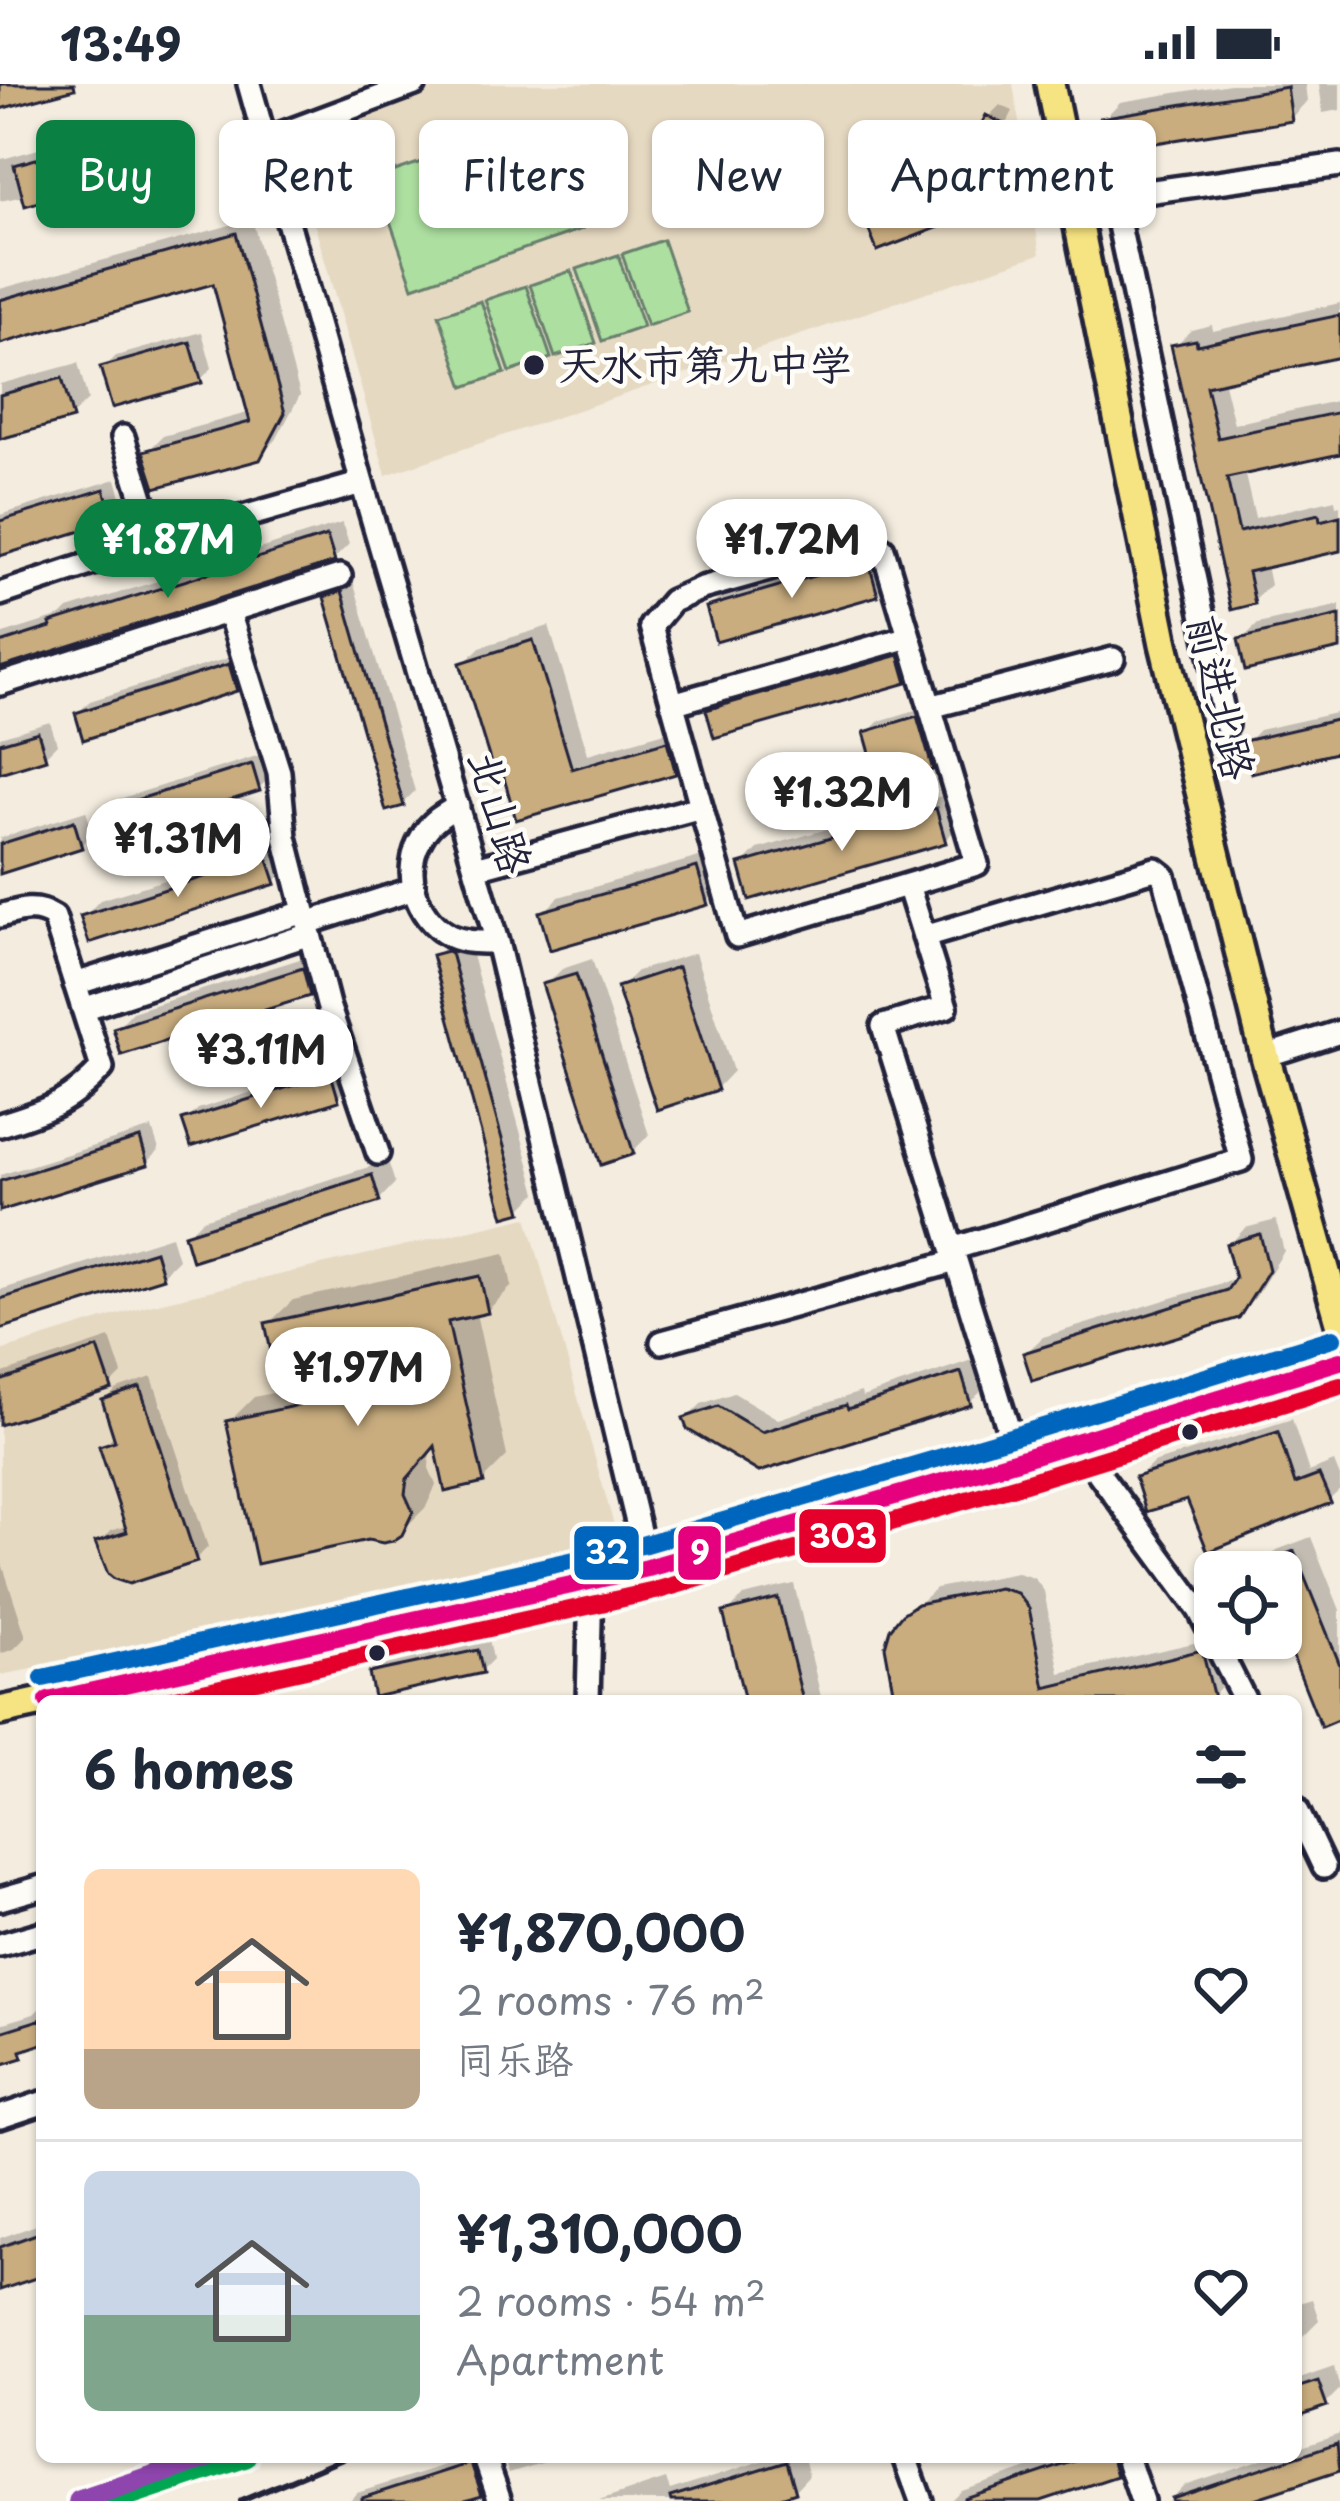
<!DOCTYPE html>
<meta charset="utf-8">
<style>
body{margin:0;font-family:"Playpen Sans","LXGW WenKai TC",sans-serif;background:#f6f6f7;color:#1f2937;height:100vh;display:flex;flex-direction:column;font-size:45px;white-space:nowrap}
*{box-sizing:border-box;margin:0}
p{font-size:39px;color:#747a83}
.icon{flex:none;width:66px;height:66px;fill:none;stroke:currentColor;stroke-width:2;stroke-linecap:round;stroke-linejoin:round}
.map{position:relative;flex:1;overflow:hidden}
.panel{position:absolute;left:36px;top:1611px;width:1266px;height:768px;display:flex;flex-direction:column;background:#fff;border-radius:18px;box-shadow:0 3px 9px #0004}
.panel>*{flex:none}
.guide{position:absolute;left:36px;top:36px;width:1269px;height:108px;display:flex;gap:24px}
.controls{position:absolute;left:1194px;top:1467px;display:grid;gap:24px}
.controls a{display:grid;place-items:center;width:108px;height:108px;border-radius:18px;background:#fff;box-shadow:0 3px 9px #0004;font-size:60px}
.price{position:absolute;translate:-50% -102px;padding:0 27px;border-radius:42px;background:#fff;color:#222;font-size:39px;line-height:78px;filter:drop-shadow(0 3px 6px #0008)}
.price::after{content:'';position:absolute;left:50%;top:72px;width:36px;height:27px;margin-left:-18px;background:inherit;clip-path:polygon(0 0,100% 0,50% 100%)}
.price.on{background:#0b8043;color:#fff}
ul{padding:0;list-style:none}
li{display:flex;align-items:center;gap:36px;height:300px;padding:0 48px}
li+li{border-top:3px solid #e0e1e3}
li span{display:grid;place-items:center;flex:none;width:336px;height:240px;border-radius:18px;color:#555}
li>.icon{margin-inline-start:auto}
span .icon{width:144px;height:144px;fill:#fffc;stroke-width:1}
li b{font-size:51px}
h2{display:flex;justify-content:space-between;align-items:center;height:144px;padding:0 48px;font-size:51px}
.chip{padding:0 42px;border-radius:18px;background:#fff;box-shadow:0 3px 9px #0004;font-size:42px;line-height:108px}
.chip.on{background:#0b8043;color:#fff}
.status{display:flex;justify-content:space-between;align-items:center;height:84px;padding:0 60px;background:#fff;direction:ltr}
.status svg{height:33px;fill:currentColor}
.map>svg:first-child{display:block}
.built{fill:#e6d9c2}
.green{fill:#addfa0;stroke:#68806e;stroke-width:3}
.shadow{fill:#0003}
.building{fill:#c9ad7f;stroke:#22223b;stroke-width:3}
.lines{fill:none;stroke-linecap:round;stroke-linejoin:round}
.minor-casing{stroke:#22223b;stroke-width:30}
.major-casing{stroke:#22223b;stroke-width:36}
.minor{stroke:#fdfcf7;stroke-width:21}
.major{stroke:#f6e381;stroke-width:27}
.rail{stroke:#22223b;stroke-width:6}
.bus-1-casing{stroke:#fdfcf7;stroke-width:27}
.bus-2-casing{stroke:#fdfcf7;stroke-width:27}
.bus-3-casing{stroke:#fdfcf7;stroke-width:27}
.bus-1{stroke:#e5007d;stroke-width:18}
.bus-2{stroke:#e4002b;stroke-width:18}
.bus-3{stroke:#0065bd;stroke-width:18}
.rail-1-casing{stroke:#fdfcf7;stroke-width:30}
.rail-2-casing{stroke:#fdfcf7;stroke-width:30}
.rail-1{stroke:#00a651;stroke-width:21}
.rail-2{stroke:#8e44ad;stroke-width:21}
.poi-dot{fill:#22223b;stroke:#fdfcf7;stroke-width:4.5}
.labels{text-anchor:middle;stroke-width:9;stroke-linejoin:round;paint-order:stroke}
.poi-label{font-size:42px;fill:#22223b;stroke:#fdfcf7;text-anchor:start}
.street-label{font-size:42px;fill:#22223b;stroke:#fdfcf7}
.line-badge{stroke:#fdfcf7;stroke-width:4.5}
.badge-label{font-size:33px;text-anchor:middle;font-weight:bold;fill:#fff}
</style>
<div class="status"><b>13:49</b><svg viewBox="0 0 49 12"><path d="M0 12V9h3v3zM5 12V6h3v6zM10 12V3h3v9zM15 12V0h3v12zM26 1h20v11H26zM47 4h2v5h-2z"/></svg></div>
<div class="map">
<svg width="1340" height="2417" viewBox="0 0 1340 2417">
<rect width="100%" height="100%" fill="#f3ecdf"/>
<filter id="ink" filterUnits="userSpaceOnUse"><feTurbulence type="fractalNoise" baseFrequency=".00833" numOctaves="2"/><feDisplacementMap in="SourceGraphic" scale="24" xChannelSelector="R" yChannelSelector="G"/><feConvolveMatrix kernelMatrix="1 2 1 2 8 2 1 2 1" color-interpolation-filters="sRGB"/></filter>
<g filter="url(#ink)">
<path class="built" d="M447,0H1013L1040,170L386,391L291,58Z
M527,1133L619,1459L252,1545L0,1591V1267L145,1222Z"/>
<path class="green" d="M545,35L582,145L413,203L375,94Z
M663,156L688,228L647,242L622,170Z
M618,171L643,243L602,257L577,185Z
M571,187L596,259L555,273L530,201Z
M526,202L551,274L510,288L485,216Z
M481,217L505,289L464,303L439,231Z"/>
<path class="shadow" d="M1230,0H1305L1307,17L1291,34L1104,35L1120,18Z
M1319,0H1340V26L1323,29Z
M1000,21L1013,27L966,122L953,135L865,126L877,114L952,85L960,89L988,33Z
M130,40L139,76L125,91L0,117V69L2,75Z
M252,135L300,311L276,356L258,373L147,368L163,352L251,328L215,196L0,256V205Z
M1340,219V269L1223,295L1234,340L1340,316V366L1244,387L1255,434L1335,415L1336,422L1340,421V465L1266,481L1270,501L1253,517L1175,262L1191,246L1212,241L1213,247Z
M202,248L212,284L200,296L104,284L116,272Z
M78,279L88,316L71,332L0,351V300Z
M116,395L124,423L112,435L0,469V431Z
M342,439L349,460L334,475L0,581V551L61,532L68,525Z
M882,464L893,493L877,509L709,524L726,508Z
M353,497L415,707L403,719L327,514L339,502Z
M1340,521V562L1241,556L1258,540Z
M549,542L588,670L683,643L691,671L675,688L518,733L504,683L463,580L480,563Z
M915,557L922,580L906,596L710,627L726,610Z
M241,570L248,593L236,605L78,629L90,617Z
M929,622L943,671L931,683L867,649L879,637Z
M1340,628V665L1247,658L1259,646Z
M50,638L57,660L45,672L0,686V653Z
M263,670L271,692L259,704L107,727L119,715Z
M952,709L961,740L945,756L742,781L758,765Z
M86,727L93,749L81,761L0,787V754Z
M284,759L291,781L274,798L84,833L100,816Z
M713,769L723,802L706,818L543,829L559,813Z
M467,853L537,1109L521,1125L436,872L452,855Z
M319,869L325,892L308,909L116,945L132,928Z
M695,869L733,987L717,1004L620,904L637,887Z
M592,875L649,1051L632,1068L546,901L562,885Z
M342,980L349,1002L337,1014L186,1037L198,1025Z
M152,1044L159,1066L147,1078L0,1124V1091Z
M388,1077L395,1099L379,1116L187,1151L203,1135Z
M1276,1136L1284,1167L1255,1214L1238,1232L1026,1269L1043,1253L1238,1194L1229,1161L1245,1144Z
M171,1152L178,1175L162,1191L0,1242V1206Z
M505,1169L512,1202L487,1227L476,1229L507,1372L482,1397L437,1359L430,1367L429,1384L436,1401L426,1423L400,1449L229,1338L254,1313L419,1277L412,1243L268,1240L293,1216Z
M110,1254L122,1290L110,1302L0,1338V1290Z
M975,1275L985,1304L970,1318L759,1385L686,1335L701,1320L734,1309L778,1335L861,1308L862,1313Z
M152,1293L208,1463L196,1475L99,1459L111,1447L128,1441L102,1363L116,1349L105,1317L117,1305Z
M1292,1335L1309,1388L1334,1378L1340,1393V1406L1329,1416L1188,1413L1138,1394L1153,1379Z
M1311,1453L1340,1526V1632L1281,1535V1488H1255L1261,1485L1260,1483L1277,1466Z
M0,1473L26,1553L14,1565L0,1570Z
M1017,1489L1034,1494L1044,1507L1060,1589L1216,1554L1229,1595L1213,1611L1188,1617H898L904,1532L936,1504Z
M794,1500L822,1617H748L727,1529L743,1512Z
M489,1555L493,1575L481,1587L373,1590L385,1578Z
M42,1922V1957L33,1960L21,1971L0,1978V1940L34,1930Z
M42,2139V2189L0,2203V2154Z
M1312,2215L1319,2236L1303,2252L1296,2254V2220Z
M1334,2282L1340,2305L1325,2320L1296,2329V2295Z
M1340,2349V2383L1239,2417H1168L1184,2401L1268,2373H1296V2364Z
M471,2373H484L492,2396L480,2408L452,2417H349L357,2409Z
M503,2373H561L509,2389Z
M774,2373H804L809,2391L795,2406L759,2417H599L666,2395L670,2406Z
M926,2373H950L928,2380Z
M1060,2373H1132L1116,2389L1031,2417H950L961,2406Z"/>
<path class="building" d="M0,0H74L75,5L0,25Z
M1287,3L1292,37L1106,67L1100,34Z
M986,31L1003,40L955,137L877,167L861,126L939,96L951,101Z
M115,53L126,94L25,122L14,81Z
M236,149L285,329L260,376L155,404L143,367L250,338L213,200L0,260V216Z
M1340,231V273L1206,302L1218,354L1340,328V370L1227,394L1239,448L1319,430L1320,437L1340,432V467L1248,488L1255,520L1231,526L1171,261L1196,256L1197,261Z
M190,258L202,299L112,324L100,283Z
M62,294L73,335L0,355V311Z
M104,405L114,437L0,472V437Z
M327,452L335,478L0,584V559L51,543L50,539Z
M859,479H869L878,512L716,558L706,523Z
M342,507L404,722L386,727L324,513Z
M1340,531V565L1245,587L1238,555Z
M533,556L572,685L667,657L676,690L516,736L502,687L494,689L460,579Z
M899,571L907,599L714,654L706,626Z
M229,580L237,607L83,656L75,629Z
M917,632L933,686L879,701L864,648Z
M1340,635V668L1251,689L1244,657Z
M38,648L46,675L0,689V659Z
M252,680L260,707L112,753L104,726Z
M936,724L946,759L749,816L739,780Z
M74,737L82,764L0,790V760Z
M267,773L276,800L89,859L80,832Z
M697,783L708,821L550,866L539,828Z
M447,867L451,869L522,1128L504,1133L432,871Z
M678,883L718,1006L657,1026L617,903Z
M303,884L310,912L121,971L113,944Z
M576,890L634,1070L601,1081L542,900Z
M331,990L339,1017L191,1063L182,1036Z
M140,1054L148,1081L0,1127V1097Z
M372,1091L380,1118L192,1177L184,1150Z
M1260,1150L1269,1186L1239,1234L1032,1297L1023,1269L1227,1206L1235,1194L1226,1160Z
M155,1167L163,1194L0,1245V1215Z
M480,1192L488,1229L448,1238L484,1399L445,1408L435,1362L407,1395L405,1410L413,1428L402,1451L393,1457L383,1459L368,1456L257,1480L226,1337L420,1294L410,1247L273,1277L265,1239Z
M98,1264L112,1305L0,1341V1297Z
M961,1288L971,1321L759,1388L687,1345L683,1334L718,1322L762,1348L846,1321L848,1325Z
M140,1303L197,1478L129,1500L114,1495L108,1490L95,1458L127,1448L99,1362L115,1357L102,1316Z
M1278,1348L1295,1400L1319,1391L1331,1419L1208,1468L1187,1416L1146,1428L1135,1393Z
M1294,1467L1340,1581V1635L1321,1643L1281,1543V1488L1244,1487Z
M999,1504L1017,1509L1029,1524L1045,1604L1202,1566L1214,1614L1201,1617H895L885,1562L890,1545L902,1530L917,1520Z
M778,1514L803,1617H745L723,1528Z
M478,1566L483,1589L374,1613L369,1589Z
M42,1935V1960L21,1967L23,1974L0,1981V1948Z
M42,2148V2192L0,2206V2163Z
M1318,2297L1327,2322L1296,2333V2304Z
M1337,2359L1340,2387L1248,2417H1172L1171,2414Z
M1087,2373H1112L1117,2392L1041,2417H964V2414Z
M787,2377L796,2408L769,2417H671L670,2413Z
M471,2379L482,2411L462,2417H362V2414Z"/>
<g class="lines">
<defs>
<path id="minor" d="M249,0L362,399L497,858L648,1484
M265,56L415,0
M1113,113L1226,641
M1075,118L1340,81
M123,353L156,458
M863,464L883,465L977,780L737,852L651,542L672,517L702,504L836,466Z
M0,510L156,458L362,399
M229,528L279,688L285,753L328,921L378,1069
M0,600L340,492
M672,620L909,553
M930,623L1113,575
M458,722C444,730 430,738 422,753C401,786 415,834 450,852C465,859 481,858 497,858
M476,784L701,723
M908,801L946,923L883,942L1018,1376
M0,832C20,826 36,821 54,833L102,984C68,1021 46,1026 0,1041
M307,839L414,805
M924,853L1155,785L1164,792L1241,1076L952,1165
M75,900L304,828
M83,925L310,850
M1265,972L1340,948
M662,1258L956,1177
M1076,1358L1199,1526L1245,1617
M186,1588L194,1617
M588,1617L591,1498
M1296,1724L1324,1783
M0,1815L42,1803
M0,1861L42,1849
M0,2033L42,2019
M485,2373L500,2417
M905,2373L921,2417
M1127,2373L1142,2417"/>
<path id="major" d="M1050,0L1164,560L1265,972L1340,1238
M48,1617L264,1571L648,1484L1018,1376L1340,1277
M0,1627L42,1618"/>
</defs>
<use href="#minor" class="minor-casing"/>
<use href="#major" class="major-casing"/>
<use href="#minor" class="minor"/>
<use href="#major" class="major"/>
<path class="rail" d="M241,2417L345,2373"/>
<defs>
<path id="bus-1" d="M48,1617L648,1484L1018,1376L1340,1277"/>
<path id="bus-2" d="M163,1617L655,1507L1025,1399L1340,1302"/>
<path id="bus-3" d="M43,1594L642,1461L1011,1353L1333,1254"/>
</defs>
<use href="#bus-1" class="bus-1-casing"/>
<use href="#bus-2" class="bus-2-casing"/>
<use href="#bus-3" class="bus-3-casing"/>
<use href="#bus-1" class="bus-1"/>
<use href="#bus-2" class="bus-2"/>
<use href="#bus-3" class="bus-3"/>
<defs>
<path id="rail-1" d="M115,2417L246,2373"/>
<path id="rail-2" d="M79,2417L209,2373"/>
</defs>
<use href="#rail-1" class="rail-1-casing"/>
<use href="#rail-2" class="rail-2-casing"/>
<use href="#rail-1" class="rail-1"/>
<use href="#rail-2" class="rail-2"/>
</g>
</g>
<g class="poi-dot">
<circle cx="534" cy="281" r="12"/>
<circle cx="1190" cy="1348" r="10"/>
<circle cx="377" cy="1569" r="10"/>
</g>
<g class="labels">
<g class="poi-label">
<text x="558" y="296">天水市第九中学</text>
</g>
<g class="street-label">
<text transform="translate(1221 613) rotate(77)" y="15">前进北路</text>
<text transform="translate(500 728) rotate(74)" y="15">北山路</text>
</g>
</g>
<g class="line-badge">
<rect x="797" y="1423" width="91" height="58" rx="12" fill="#e4002b"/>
<rect x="572" y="1440" width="69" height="58" rx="12" fill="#0065bd"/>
<rect x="676" y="1440" width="47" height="58" rx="12" fill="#e5007d"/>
</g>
<g class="badge-label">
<text x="843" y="1464">303</text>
<text x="607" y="1480">32</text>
<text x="700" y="1480">9</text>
</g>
</svg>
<div class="controls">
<a><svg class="icon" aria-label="locate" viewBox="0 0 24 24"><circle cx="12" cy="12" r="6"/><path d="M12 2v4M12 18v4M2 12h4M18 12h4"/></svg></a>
</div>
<b class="price on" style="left:168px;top:517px">¥1.87M</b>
<b class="price" style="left:792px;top:517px">¥1.72M</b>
<b class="price" style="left:842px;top:770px">¥1.32M</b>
<b class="price" style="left:178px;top:816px">¥1.31M</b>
<b class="price" style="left:261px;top:1027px">¥3.11M</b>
<b class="price" style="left:358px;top:1345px">¥1.97M</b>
<div class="guide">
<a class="chip on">Buy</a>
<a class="chip">Rent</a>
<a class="chip">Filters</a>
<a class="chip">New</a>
<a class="chip">Apartment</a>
</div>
<section class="panel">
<h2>6 homes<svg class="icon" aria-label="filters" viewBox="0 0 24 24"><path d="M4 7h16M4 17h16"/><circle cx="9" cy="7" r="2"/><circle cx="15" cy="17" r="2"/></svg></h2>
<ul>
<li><span style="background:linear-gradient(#ffd9b3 75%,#b9a48a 0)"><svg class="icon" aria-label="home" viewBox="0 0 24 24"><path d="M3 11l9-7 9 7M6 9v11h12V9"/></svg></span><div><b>¥1,870,000</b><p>2 rooms · 76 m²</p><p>同乐路</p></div><svg class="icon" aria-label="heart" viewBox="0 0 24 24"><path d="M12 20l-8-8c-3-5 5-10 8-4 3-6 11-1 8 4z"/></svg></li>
<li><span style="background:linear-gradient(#c9d6e8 60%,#7fa58c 0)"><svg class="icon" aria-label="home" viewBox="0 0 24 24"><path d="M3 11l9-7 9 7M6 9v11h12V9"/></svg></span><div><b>¥1,310,000</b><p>2 rooms · 54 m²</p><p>Apartment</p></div><svg class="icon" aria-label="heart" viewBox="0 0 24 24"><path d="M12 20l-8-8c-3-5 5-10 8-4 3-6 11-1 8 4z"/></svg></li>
</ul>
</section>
</div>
